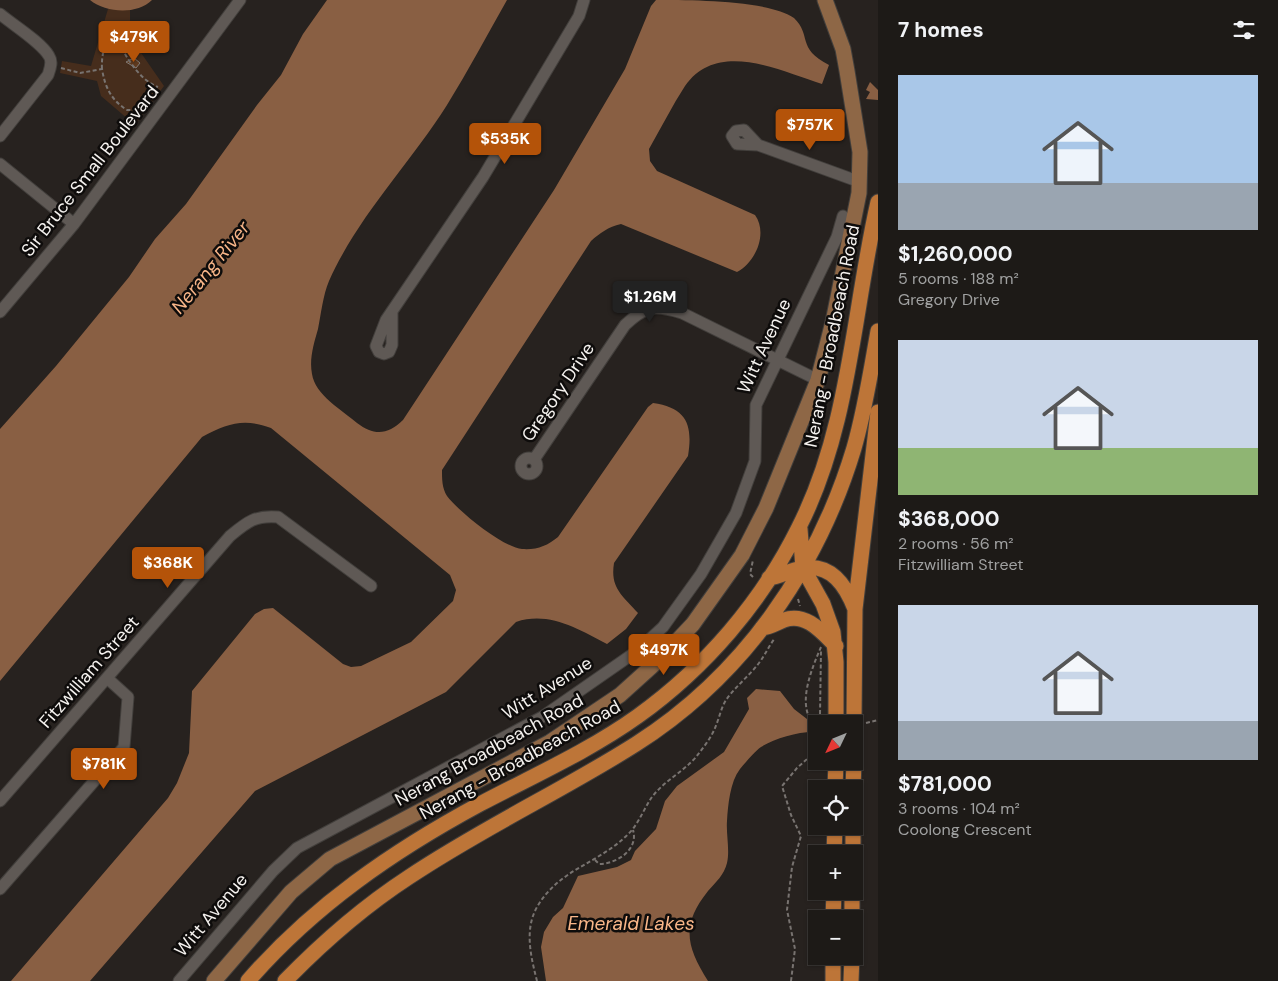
<!DOCTYPE html>
<meta charset="utf-8">
<style>
body{margin:0;font-family:"DM Sans",sans-serif;background:#2a2724;color:#f1f3f6;height:100vh;display:flex;flex-direction:column;font-size:19px;white-space:nowrap}
*{box-sizing:border-box;margin:0}
p{font-size:16px;color:#a0a1a1}
.icon{flex:none;width:28px;height:28px;fill:none;stroke:currentColor;stroke-width:2;stroke-linecap:round;stroke-linejoin:round}
.map{position:relative;flex:1;overflow:hidden}
.panel{display:flex;flex-direction:column;background:#1d1a17;width:400px}
.panel>*{flex:none}
.needle{width:32px;rotate:227deg}
.tools{position:absolute;left:808px;top:715px;display:grid;gap:10px}
.tools a{display:grid;place-items:center;width:55px;height:55px;border-radius:0px;background:#1d1a17;box-shadow:0 1px 4px #0004,0 0 0 1px #3b3836;font-size:25px}
.price{position:absolute;translate:-50% -42px;padding:0 11px;border-radius:5px;background:#b45309;color:#fff;font-size:16px;line-height:32px;filter:drop-shadow(0 1px 2px #0008)}
.price::after{content:'';position:absolute;left:50%;top:30px;width:15px;height:11px;margin-left:-8px;background:inherit;clip-path:polygon(0 0,100% 0,50% 100%)}
.price.selected{background:#222;color:#fff}
ul{padding:0;list-style:none}
li{display:grid;align-content:center;gap:10px;height:265px;padding:0 20px}
li span{display:grid;place-items:center;height:155px;border-radius:0px;color:#555}
li>.icon{margin-inline-start:auto}
span .icon{width:90px;height:90px;fill:#fffc;stroke-width:1}
li b{font-size:21px}
h2{display:flex;justify-content:space-between;align-items:center;height:60px;padding:0 20px;font-size:21px}
main{display:flex;flex:1;min-height:0}
.map>svg:first-child{display:block}
.green{fill:#462d1c}
.water{fill:#895f43}
.building{fill:#613b1f;stroke:#827b77}
.lines{fill:none;stroke-linecap:round;stroke-linejoin:round}
.street-casing{stroke:#423f3c;stroke-width:13}
.secondary-casing{stroke:#423f3c;stroke-width:17}
.primary-casing{stroke:#423f3c;stroke-width:17}
.path{stroke:#787370;stroke-width:2;stroke-dasharray:4 2.5;stroke-linecap:butt}
.street{stroke:#5f5955;stroke-width:11}
.secondary{stroke:#8e6746;stroke-width:15}
.primary{stroke:#bd7538;stroke-width:15}
.primary-bridge-casing{stroke:#423f3c;stroke-width:17;stroke-linecap:butt}
.path-bridge{stroke:#787370;stroke-width:2;stroke-dasharray:4 2.5;stroke-linecap:butt}
.primary-bridge{stroke:#bd7538;stroke-width:15}
.labels{text-anchor:middle;stroke-width:5;stroke-linejoin:round;paint-order:stroke}
.street-label{font-size:18px;fill:#f5f2ef;stroke:#0e0c0b}
.water-label{font-size:19px;font-style:italic;fill:#f9b689;stroke:#0e0c0b}
</style>
<main>
<div class="map">
<svg width="878" height="981" viewBox="0 0 878 981">
<rect width="100%" height="100%" fill="#27221f"/>
<path class="green" d="M108,9L130,10V37L164,86L135,125L101,96L97,81L60,73L62,61L91,66Z"/>
<path class="water" d="M90,0H152C137,15 106,13 90,0Z
M327,0H507C487,35 468,71 447,105C409,165 358,216 329,281C323,295 321,314 318,329C314,343 309,359 312,374C315,395 342,410 357,423C374,436 388,435 403,420L554,190L625,69L651,6L656,0C690,0 769,0 794,18C812,35 796,48 829,65L822,84C780,71 718,39 685,86C672,106 661,128 649,149L650,161L657,171L755,215C768,233 756,262 737,272L621,224C608,227 600,233 591,241L442,470C442,479 442,488 447,496C458,511 504,548 522,549C537,550 547,546 558,537L648,407L653,403C687,408 693,425 688,456L614,563C610,588 622,595 638,613L626,629L607,644C578,629 549,611 516,622L446,692L255,791L90,981H11L168,798L177,783L189,753L192,691L255,614L264,609L273,608L343,664L351,667L361,666L411,642L453,601L456,590L450,575L271,428C244,418 228,423 202,437L0,681V429L56,366L129,277L155,239L186,204L257,105L281,75L303,34Z
M870,82L878,90V100L866,99L870,92L866,90Z
M756,689L780,691L794,709L816,726V732C800,731 775,738 761,747C754,752 746,762 740,769C730,782 728,805 727,821C726,834 730,850 727,863C724,875 716,882 708,891C681,925 686,946 708,981H546L541,947L544,932L553,917L563,908L578,876L617,867L631,860L635,851L656,829L665,801L677,786L724,752L749,709L747,698Z"/>
<path class="building" d="M134,58L140,63L136,68L126,62Z"/>
<g class="lines">
<defs>
<path id="street" d="M0,14C13,25 41,42 49,56C53,62 50,69 48,75L0,136
M758,145L744,130L736,131L732,136L737,144L758,145L860,182
M0,164L74,224
M0,312L74,224L240,0
M392,313V345L389,352L384,354L379,352L376,346L386,320L483,177L579,16L584,0
M521 466a8 8 0 1 1 16 0a8 8 0 1 1-16 0Z
M535,458L625,325C646,305 655,305 682,313L818,380
M0,801L230,536C247,522 255,515 278,517L371,586
M0,889L124,747L128,697L107,678
M179,981L273,871L297,848L542,717L637,651L663,627L701,574L736,513L755,461L756,405L837,237L843,216"/>
<path id="secondary" d="M214,981L291,892L330,859L550,742L620,695L661,658L693,624L742,555L766,508L818,380L833,322L859,193L860,152L847,71L843,49L825,0"/>
<path id="primary" d="M800,529L803,568L823,604L833,632L836,662V720
M769,578C781,576 792,569 804,568C832,564 846,586 855,609
M762,628C771,627 776,623 784,620C806,612 822,632 836,646
M854,719L855,609L878,412
M854,751V735
M835,789L836,761
M853,789L854,761
M834,854L835,826
M853,854V826
M833,919L834,891
M852,919V891
M833,956V981
M248,981C313,906 393,851 480,804C533,776 589,751 638,716C705,668 762,602 799,527C850,427 853,311 878,202
M285,981C323,942 363,907 409,877C482,828 562,791 636,744C743,676 818,568 854,448C865,410 871,370 878,331
M851,981L852,956"/>
</defs>
<use href="#street" class="street-casing"/>
<use href="#secondary" class="secondary-casing"/>
<use href="#primary" class="primary-casing"/>
<path class="path" d="M61,68L80,73L102,69C105,87 111,100 127,110H141L150,103
M102,69C101,53 106,41 114,28C119,48 138,80 158,87
M753,577L750,574L753,560
M798,599L800,606
M821,647C812,668 799,699 810,719L824,723
M820,714L821,650
M866,723L878,720
M595,860L599,864C616,864 639,850 633,830
M537,981C531,957 524,930 537,907C560,867 603,863 632,830C640,820 645,807 652,797C664,781 683,772 696,757C703,748 711,738 715,728C719,719 721,708 726,700C735,687 749,676 759,663C765,655 769,646 775,638
M791,981L795,949L787,910L792,867L801,836L791,815L782,786L797,768L816,751"/>
<use href="#street" class="street"/>
<use href="#secondary" class="secondary"/>
<use href="#primary" class="primary"/>
<defs>
<path id="primary-bridge" d="M836,720V724
M854,735V719"/>
</defs>
<use href="#primary-bridge" class="primary-bridge-casing"/>
<path class="path-bridge" d="M820,714V724"/>
<use href="#primary-bridge" class="primary-bridge"/>
</g>
<g class="labels">
<g class="street-label">
<text transform="translate(90 171) rotate(-52)" y="6">Sir Bruce Small Boulevard</text>
<text transform="translate(832 336) rotate(-79)" y="6">Nerang - Broadbeach Road</text>
<text transform="translate(764 346) rotate(-65)" y="6">Witt Avenue</text>
<text transform="translate(558 392) rotate(-56)" y="6">Gregory Drive</text>
<text transform="translate(89 672) rotate(-49)" y="6">Fitzwilliam Street</text>
<text transform="translate(547 688) rotate(-32)" y="6">Witt Avenue</text>
<text transform="translate(489 750) rotate(-29)" y="6">Nerang Broadbeach Road</text>
<text transform="translate(520 760) rotate(-29)" y="6">Nerang - Broadbeach Road</text>
<text transform="translate(211 915) rotate(-50)" y="6">Witt Avenue</text>
</g>
<g class="water-label">
<text transform="translate(210 267) rotate(-51)" y="7">Nerang River</text>
<text x="631" y="930">Emerald Lakes</text>
</g>
</g>
</svg>
<div class="tools">
<a><svg class="needle" viewBox="-14 -14 28 28"><path d="M0-13l5 13h-10z" fill="#e53935"/><path d="M0 13l5-13h-10z" fill="#a0a1a1"/></svg></a>
<a><svg class="icon" aria-label="locate" viewBox="0 0 24 24"><circle cx="12" cy="12" r="6"/><path d="M12 2v4M12 18v4M2 12h4M18 12h4"/></svg></a>
<a>+</a>
<a>−</a>
</div>
<b class="price" style="left:134px;top:63px">$479K</b>
<b class="price" style="left:810px;top:151px">$757K</b>
<b class="price" style="left:505px;top:165px">$535K</b>
<b class="price selected" style="left:650px;top:323px">$1.26M</b>
<b class="price" style="left:168px;top:589px">$368K</b>
<b class="price" style="left:664px;top:676px">$497K</b>
<b class="price" style="left:104px;top:790px">$781K</b>
</div>
<section class="panel">
<h2>7 homes<svg class="icon" aria-label="filters" viewBox="0 0 24 24"><path d="M4 7h16M4 17h16"/><circle cx="9" cy="7" r="2"/><circle cx="15" cy="17" r="2"/></svg></h2>
<ul>
<li><span style="background:linear-gradient(#a9c7e8 70%,#9aa5b1 0)"><svg class="icon" aria-label="home" viewBox="0 0 24 24"><path d="M3 11l9-7 9 7M6 9v11h12V9"/></svg></span><div><b>$1,260,000</b><p>5 rooms · 188 m²</p><p>Gregory Drive</p></div></li>
<li><span style="background:linear-gradient(#c9d6e8 70%,#8fb573 0)"><svg class="icon" aria-label="home" viewBox="0 0 24 24"><path d="M3 11l9-7 9 7M6 9v11h12V9"/></svg></span><div><b>$368,000</b><p>2 rooms · 56 m²</p><p>Fitzwilliam Street</p></div></li>
<li><span style="background:linear-gradient(#c9d6e8 75%,#9aa5b1 0)"><svg class="icon" aria-label="home" viewBox="0 0 24 24"><path d="M3 11l9-7 9 7M6 9v11h12V9"/></svg></span><div><b>$781,000</b><p>3 rooms · 104 m²</p><p>Coolong Crescent</p></div></li>
</ul>
</section>
</main>
